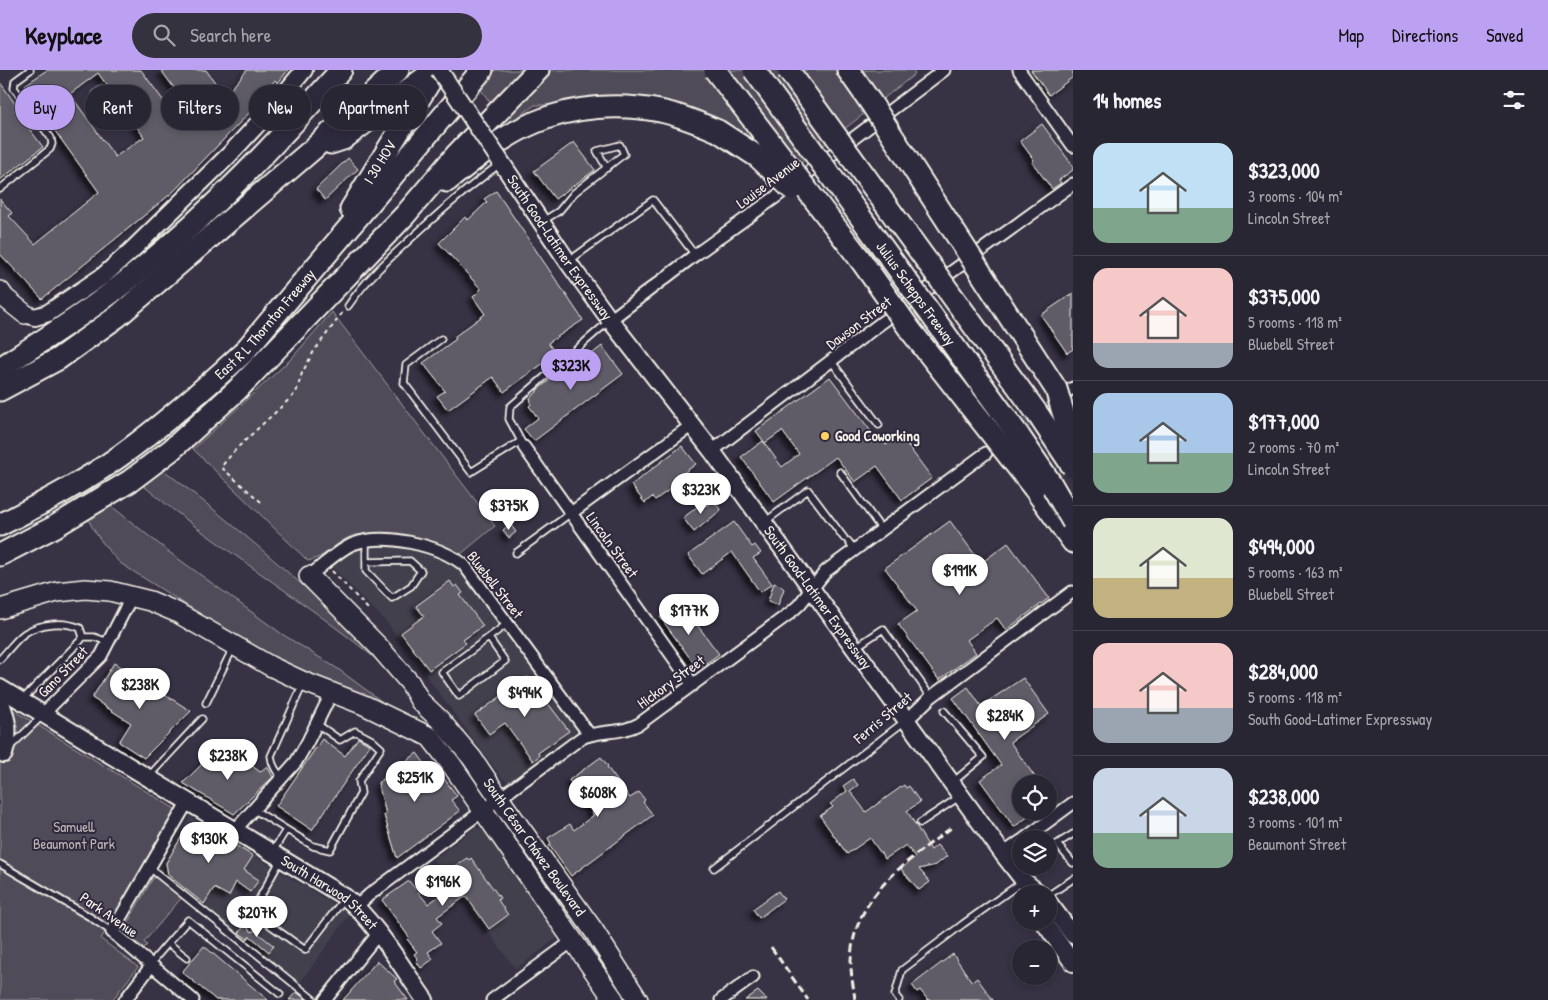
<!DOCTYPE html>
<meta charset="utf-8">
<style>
body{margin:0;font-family:"Patrick Hand",sans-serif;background:#35323f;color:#f1f3f6;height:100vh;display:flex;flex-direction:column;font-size:19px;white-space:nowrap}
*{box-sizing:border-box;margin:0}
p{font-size:16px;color:#a5a5ac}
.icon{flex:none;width:28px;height:28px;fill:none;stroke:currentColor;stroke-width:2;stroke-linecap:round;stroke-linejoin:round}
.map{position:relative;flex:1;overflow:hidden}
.drawer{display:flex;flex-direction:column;background:#292633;width:475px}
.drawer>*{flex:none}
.banner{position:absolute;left:15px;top:15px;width:475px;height:45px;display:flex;gap:10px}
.fabs{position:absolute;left:1012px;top:705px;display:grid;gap:10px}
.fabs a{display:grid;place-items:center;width:45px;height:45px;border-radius:50%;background:#292633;box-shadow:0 2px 8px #0003,0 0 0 1px #45434e;font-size:25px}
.price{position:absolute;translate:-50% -42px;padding:0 11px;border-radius:18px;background:#fff;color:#222;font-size:16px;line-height:32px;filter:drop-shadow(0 1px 2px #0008)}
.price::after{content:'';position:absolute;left:50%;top:30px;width:15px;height:11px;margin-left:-8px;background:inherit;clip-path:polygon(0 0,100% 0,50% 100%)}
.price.current{background:#bca0f2;color:#111}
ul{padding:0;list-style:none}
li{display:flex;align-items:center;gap:15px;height:125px;padding:0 20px}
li+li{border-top:1px solid #45434e}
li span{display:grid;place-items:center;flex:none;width:140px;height:100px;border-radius:15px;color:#555}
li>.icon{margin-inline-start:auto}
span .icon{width:60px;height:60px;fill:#fffc;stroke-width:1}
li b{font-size:21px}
h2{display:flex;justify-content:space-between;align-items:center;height:60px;padding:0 20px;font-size:21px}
.tag{padding:0 18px;border-radius:22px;background:#292633;box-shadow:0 2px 8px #0003,0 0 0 1px #45434e;font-size:18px;line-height:45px}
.tag.current{background:#bca0f2;color:#111}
header{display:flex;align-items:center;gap:30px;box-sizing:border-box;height:70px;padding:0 25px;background:#bca0f2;color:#111}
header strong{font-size:24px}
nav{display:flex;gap:28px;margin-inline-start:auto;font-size:18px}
.search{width:350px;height:45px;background:#35323f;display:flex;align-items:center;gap:12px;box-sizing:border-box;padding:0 18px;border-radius:28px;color:#a5a5ac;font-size:19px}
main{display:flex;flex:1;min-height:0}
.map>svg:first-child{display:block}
.built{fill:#433f4e}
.green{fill:#504b59;stroke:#a29ea0}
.water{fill:#726e77;stroke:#a6a2a4}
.building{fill:#5f5c67;stroke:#f4f1e8;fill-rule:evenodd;filter:url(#shadow)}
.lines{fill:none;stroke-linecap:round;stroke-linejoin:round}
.street-tunnel{stroke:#534f5d;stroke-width:11;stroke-dasharray:11 5.5;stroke-linecap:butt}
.lane-casing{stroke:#f4f1e8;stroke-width:9}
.street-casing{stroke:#f4f1e8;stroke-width:15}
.secondary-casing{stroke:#f4f1e8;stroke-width:20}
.primary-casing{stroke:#f4f1e8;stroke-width:22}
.highway-casing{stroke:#f4f1e8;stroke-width:25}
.path{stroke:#f4f1e8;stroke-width:2;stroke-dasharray:4 4;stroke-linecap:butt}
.lane{stroke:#2f2a3d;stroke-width:5.5}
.street{stroke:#2f2a3d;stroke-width:11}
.secondary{stroke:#2f2a3d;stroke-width:16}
.primary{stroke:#2f2a3d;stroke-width:19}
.highway{stroke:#2f2a3d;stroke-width:21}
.rail{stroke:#f4f1e8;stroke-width:3;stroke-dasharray:8 4;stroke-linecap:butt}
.secondary-bridge-casing{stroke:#f4f1e8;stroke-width:20;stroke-linecap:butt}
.highway-bridge-casing{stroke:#f4f1e8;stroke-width:25;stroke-linecap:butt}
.secondary-bridge{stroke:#2f2a3d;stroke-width:16}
.highway-bridge{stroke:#2f2a3d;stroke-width:21}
.poi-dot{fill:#ffd166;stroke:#2f2a3d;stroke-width:2}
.labels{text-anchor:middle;stroke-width:4;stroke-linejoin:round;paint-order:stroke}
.street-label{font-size:15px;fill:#f4f1e8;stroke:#2f2a3d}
.poi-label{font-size:15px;font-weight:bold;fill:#f4f1e8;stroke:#2f2a3d;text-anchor:start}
.park-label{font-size:15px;fill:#bbb7b6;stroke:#2f2a3d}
</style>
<header>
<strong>Keyplace</strong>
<div class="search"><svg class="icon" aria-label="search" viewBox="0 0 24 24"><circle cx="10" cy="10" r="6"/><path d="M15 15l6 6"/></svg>Search here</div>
<nav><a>Map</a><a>Directions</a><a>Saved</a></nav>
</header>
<main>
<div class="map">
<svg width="1073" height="930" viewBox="0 0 1073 930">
<defs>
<filter id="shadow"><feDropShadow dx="-4.5" dy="4.5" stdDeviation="2.5" flood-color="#0009"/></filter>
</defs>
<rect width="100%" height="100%" fill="#373244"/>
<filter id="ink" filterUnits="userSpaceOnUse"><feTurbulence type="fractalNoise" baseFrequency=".02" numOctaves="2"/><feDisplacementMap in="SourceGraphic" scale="10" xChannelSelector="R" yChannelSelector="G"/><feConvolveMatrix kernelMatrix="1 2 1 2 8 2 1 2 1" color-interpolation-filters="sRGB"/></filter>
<g filter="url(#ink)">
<path class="built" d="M377,462L398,463L433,473L461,484L588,651L509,713L501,707L388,554L321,486L352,466Z
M190,747L350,844L299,914L159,801Z
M476,757L485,761L561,865L516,899L433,790Z"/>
<path class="green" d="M467,0H913L915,4L770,117L724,52L681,34L535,35L506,55Z
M332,242L495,456L461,484C430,472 398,458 363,464C360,465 355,465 352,466C336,472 325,488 308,491L193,379L291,289Z
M161,398C237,456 309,519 378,585L376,589C300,527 215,476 140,413Z
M110,435L169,482L282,564L338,599L396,642L259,581L120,493C107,479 96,466 88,449Z
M0,632L175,739L101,869L138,897L112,930H0Z
M159,807L183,826L144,872L147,875L144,878L128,866L124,859L153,808Z"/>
<path class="water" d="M102,14L116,33L105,41L91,22Z"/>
<path class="building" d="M47,0H141L174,45L187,36L161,0H206L225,26L247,0H288L278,13L275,10L252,40L173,122L42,229L0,184V129L12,143L9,146L35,174L99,122L34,32L36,30L25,15ZM98,3L144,67L115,87L70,24Z
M1031,0H1073V7L1049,25Z
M0,12L18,38L15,40L43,77L0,110Z
M1042,54L1073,96V100L1059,110L1061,113L1052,119L1032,92L1034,90L1020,71Z
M574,72L595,100L555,129L534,101Z
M348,88L358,99L325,130L316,119Z
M496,121L583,250L548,273L556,284L504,322L493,307L448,340L437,326L445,321L423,293L456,269L454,267L485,244L473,227L481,219L439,173L465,147L468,150L487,132L484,129Z
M1073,223V279L1067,283L1041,245Z
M602,276L623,304L534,371L524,359L538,348L529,336L531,334L530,332L531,331L530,328L537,322V320L573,292L576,296Z
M830,307L876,368L878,365L886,375L900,365L932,408L902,430L877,396L855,412L836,387L774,432L741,387L763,371L782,397L799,384L782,361L765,373L756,361Z
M682,376L696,394L670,413L673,417L655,430L652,427L645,433L631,415Z
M713,431L721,440L694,462L683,448L703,432L707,436Z
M950,451L981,493L1008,473L1049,528L1006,560L997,548L967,570L976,583L939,610L898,554L917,541L885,498Z
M734,452L752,477L755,475L761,483L753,488L772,514L760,522L732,482L702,504L688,485Z
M510,454L516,462L509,468L503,460Z
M450,511L454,517L457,515L463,523L460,525L483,556L463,570L466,573L429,600L401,563L424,546L416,536Z
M774,513L781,516L784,519L778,535L768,531Z
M680,532L719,584L698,599L660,547Z
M114,593L191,641L144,688L119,672L131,653L92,628Z
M528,607L569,661L538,683L539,686L533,691L505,653L489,664L475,645Z
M1023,608L1049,644L1010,672L1040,714H1021V741H1036L1014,757L980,710L1001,695L953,628L968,617L981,636Z
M358,668L370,675L312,760L276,736L322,669L345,686Z
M218,678L235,694L242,688L260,702L267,696L273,707L234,744L183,713Z
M417,683L437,710L442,706L457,726L451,730L460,741L397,788L384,745L386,744L378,713Z
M601,687L608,696L607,697L630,728L639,722L645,730L643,732L653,745L571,806L549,775L551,774L548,768L570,754L574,760L594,745L569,710Z
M853,709L858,715L850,721L866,742L904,715L906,718L909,716L920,732L907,741L931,780L937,775L947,786L936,795L919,799L930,812L919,820L901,799L915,787L906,775L885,789L870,768L847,784L820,746L833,737L830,734L847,721L843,716Z
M202,755L253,786L244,800L259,810L250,822L236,812L229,826L214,818L204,834L168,805L166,793L186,759Z
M467,788L469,790L471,788L500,828L498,830L508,845L489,859L466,826L437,847L442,853L432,861L441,873L428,882L433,889L421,898L416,891L418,889L414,884L417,882L407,869L409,867L382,830L409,811L428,834L457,813L450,799Z
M778,821L784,829L759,848L753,839Z
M245,855L252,862L254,860L274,876L269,882L250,866L248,869L239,863Z
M204,876L268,930H216L182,902Z
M953,884L972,912L977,908L993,930H928L920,920L917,922L912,915Z
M377,891L397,909L394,911L408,930H343Z
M758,921L767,930H745Z
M296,922L307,930H289Z"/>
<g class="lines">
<path class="street-tunnel" d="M1012,364L1061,327"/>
<defs>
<path id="lane" d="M0,119L50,79L52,74L51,68L14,18L15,11L30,0
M543,151L559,141L574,123L624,84L620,75L597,81L607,98
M569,191L653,130L695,185
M348,236C367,208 392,186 417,163C443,139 471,115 500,94
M441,269L406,295L404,313L471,402L521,371
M832,292L879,355
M522,373L509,349L510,337L609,251
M840,402L882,460
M766,451L808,420L844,468
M366,471C366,481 366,491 366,501L392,528L411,516L421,501L410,491L366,492
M848,471L855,480
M516,483L571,443
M83,567H94L108,572
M489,568L505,591L459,626L442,602L507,554
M856,577L883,559L931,627
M0,589C8,581 16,569 25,563C41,553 63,551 80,558L83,567L80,571L22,630
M206,633L233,578
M944,641L983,687L953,712
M10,677L43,645
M149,706L202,649
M283,708C276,701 272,696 271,686L303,614
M253,739L313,776L330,780L361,723L359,711L381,678L372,670L355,661L340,670L317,654
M920,753L959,727
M1073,764L1057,774L1073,793
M273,781L286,760
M280,791L252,842L305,880L344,829
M0,794L90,847L112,862
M150,798L314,930
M714,798L905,651
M1049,825L1073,809
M168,873L187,888
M151,896L156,887L188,850L280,924
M899,930L895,925L902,900L963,854L1022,812"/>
<path id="street" d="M1019,0L1073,76
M610,250L695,185L773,129L944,0
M1068,321L1073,318
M524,377L693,615
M712,381L881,253L1073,114
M571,443L692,355
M309,506C323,496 338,480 353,474C384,462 439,475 464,495L589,664
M43,644L101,586L132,526
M906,651L931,627L1072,522
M188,731L112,862L193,930
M235,760L296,692L307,673L332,622
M1024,769L1073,733
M1003,784L1021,771
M357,836L369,825L581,668C600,659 619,665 639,654L790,543L799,535L826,501L986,383
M125,930L151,896
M325,930L378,864
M492,930L574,870
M721,930L753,907"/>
<g id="secondary">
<path id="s1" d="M497,86L568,192L610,250L712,381L1003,784L1024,811L1040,824"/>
<path d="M25,244L35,247L48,243L103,206L131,181L229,85L276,34L304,0"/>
<path id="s2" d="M0,618L345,827C375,851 403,899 425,930"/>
<path d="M0,630C8,651 10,662 4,684"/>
<path d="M1049,833L1073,865"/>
<path d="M1043,851L1073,893"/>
</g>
<g id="primary">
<path d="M0,221L5,228L25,244"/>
<path id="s3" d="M309,506L379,577L410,613L420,631L440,650L472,688L506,738L594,861L638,930"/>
<path d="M0,539L57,522L85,519L110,521L150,531L176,542L270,596L302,611L364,635L430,667L451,694L614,930"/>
</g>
<g id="highway">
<path d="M848,0L871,33"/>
<path d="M331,73L343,69L427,6"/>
<path d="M447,111C474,89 504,65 536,52C574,36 620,33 660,41C680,45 699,53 718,61"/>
<path id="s4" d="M351,139L437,0"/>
<path d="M0,298C48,267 96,237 140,200C214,140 278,71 341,0"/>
<path d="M0,320L58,289L118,246L313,79L398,0"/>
<path d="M1034,418L1073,472"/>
<path id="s5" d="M0,455C41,434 82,413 120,386C163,355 204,319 243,283L482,0"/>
<path d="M0,485L54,457L130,411L171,380L237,320L405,145L456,85L538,0"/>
</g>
</defs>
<use href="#lane" class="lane-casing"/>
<use href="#street" class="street-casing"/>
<use href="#secondary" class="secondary-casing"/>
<use href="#primary" class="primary-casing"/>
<use href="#highway" class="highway-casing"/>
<path class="path" d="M261,432L221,397L237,378L296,323L302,303L314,281L343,242
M332,501L370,541"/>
<use href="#lane" class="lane"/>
<use href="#street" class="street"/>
<use href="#secondary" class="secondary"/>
<use href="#primary" class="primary"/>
<use href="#highway" class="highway"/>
<path class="rail" d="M771,877L808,930
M855,930C854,919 851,907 851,895C850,829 904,793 951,758"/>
<defs>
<path id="secondary-bridge" d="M439,0L497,86"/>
<g id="highway-bridge">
<path d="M715,0L860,189L911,261L1034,418"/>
<path id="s6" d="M754,0L1019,366L1050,412L1073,452"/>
<path d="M788,0L1037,343L1073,397"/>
<path d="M871,33L1056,319L1073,375"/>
<path d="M718,61L758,87L792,119"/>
</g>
</defs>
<use href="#secondary-bridge" class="secondary-bridge-casing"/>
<use href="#highway-bridge" class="highway-bridge-casing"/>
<use href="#secondary-bridge" class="secondary-bridge"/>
<use href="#highway-bridge" class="highway-bridge"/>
</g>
</g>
<circle class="poi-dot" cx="825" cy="366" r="5"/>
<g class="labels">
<g class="street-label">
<text dy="5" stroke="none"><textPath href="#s4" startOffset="55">I 30 HOV</textPath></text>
<text transform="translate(768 113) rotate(-37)" y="5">Louise Avenue</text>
<text dy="5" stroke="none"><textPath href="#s1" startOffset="111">South Good-Latimer Expressway</textPath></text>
<text dy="5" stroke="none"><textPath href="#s6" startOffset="276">Julius Schepps Freeway</textPath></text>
<text transform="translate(859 253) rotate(-37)" y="5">Dawson Street</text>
<text dy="5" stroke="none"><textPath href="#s5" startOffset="335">East R L Thornton Freeway</textPath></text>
<text transform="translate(612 475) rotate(54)" y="5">Lincoln Street</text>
<text transform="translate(495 515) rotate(52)" y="5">Bluebell Street</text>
<text dy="5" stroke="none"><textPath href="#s1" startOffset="546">South Good-Latimer Expressway</textPath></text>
<text transform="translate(63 602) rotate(-46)" y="5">Gano Street</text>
<text transform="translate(671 612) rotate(-36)" y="5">Hickory Street</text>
<text transform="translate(883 648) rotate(-40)" y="5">Ferris Street</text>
<text dy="5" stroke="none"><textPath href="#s3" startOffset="354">South César Chávez Boulevard</textPath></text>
<text dy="5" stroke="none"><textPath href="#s2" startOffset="388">South Harwood Street</textPath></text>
<text transform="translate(109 845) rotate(35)" y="5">Park Avenue</text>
</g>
<g class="poi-label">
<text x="835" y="371">Good Coworking</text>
</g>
<g class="park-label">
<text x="74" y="762">Samuell<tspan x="74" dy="17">Beaumont Park</tspan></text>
</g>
</g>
</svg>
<div class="fabs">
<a><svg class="icon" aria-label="locate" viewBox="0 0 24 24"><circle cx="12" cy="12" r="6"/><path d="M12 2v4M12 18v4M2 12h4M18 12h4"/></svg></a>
<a><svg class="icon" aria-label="layers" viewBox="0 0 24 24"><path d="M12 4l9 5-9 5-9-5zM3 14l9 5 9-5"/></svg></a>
<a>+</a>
<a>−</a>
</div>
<b class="price current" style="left:571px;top:321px">$323K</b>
<b class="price" style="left:701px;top:445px">$323K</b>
<b class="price" style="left:509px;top:461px">$375K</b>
<b class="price" style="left:960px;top:526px">$191K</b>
<b class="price" style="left:689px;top:566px">$177K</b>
<b class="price" style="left:140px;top:640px">$238K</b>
<b class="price" style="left:525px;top:648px">$494K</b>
<b class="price" style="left:1005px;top:671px">$284K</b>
<b class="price" style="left:228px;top:711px">$238K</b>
<b class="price" style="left:415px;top:733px">$251K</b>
<b class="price" style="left:598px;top:748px">$608K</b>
<b class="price" style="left:209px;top:794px">$130K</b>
<b class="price" style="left:443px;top:837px">$196K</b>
<b class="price" style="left:257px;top:868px">$207K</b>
<div class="banner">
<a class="tag current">Buy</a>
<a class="tag">Rent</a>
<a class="tag">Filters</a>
<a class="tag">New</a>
<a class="tag">Apartment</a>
</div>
</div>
<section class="drawer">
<h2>14 homes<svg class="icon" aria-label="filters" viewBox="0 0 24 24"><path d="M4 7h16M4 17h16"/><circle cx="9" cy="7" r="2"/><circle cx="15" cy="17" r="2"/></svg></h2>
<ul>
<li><span style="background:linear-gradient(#bfe0f5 65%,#7fa58c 0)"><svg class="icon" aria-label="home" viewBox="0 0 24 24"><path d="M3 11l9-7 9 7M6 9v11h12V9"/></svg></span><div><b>$323,000</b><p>3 rooms · 104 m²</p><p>Lincoln Street</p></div></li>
<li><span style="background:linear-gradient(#f6c9c9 75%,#9aa5b1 0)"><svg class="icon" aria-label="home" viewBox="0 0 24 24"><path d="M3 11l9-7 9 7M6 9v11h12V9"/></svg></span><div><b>$375,000</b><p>5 rooms · 118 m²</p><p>Bluebell Street</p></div></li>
<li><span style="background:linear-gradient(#a9c7e8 60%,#7fa58c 0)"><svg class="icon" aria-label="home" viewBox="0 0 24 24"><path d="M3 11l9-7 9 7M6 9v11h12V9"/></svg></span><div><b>$177,000</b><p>2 rooms · 70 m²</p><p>Lincoln Street</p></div></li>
<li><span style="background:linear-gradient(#dfe7d0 60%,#c2b280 0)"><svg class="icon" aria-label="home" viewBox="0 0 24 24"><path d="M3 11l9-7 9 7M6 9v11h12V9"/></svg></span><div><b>$494,000</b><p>5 rooms · 163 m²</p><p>Bluebell Street</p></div></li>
<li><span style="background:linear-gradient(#f6c9c9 65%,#9aa5b1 0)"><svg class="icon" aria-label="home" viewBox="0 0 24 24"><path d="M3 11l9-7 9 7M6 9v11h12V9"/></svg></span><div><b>$284,000</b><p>5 rooms · 118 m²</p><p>South Good-Latimer Expressway</p></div></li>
<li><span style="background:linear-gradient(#c9d6e8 65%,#7fa58c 0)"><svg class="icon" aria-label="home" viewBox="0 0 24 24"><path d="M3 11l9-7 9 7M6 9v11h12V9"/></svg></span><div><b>$238,000</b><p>3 rooms · 101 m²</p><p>Beaumont Street</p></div></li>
</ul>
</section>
</main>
